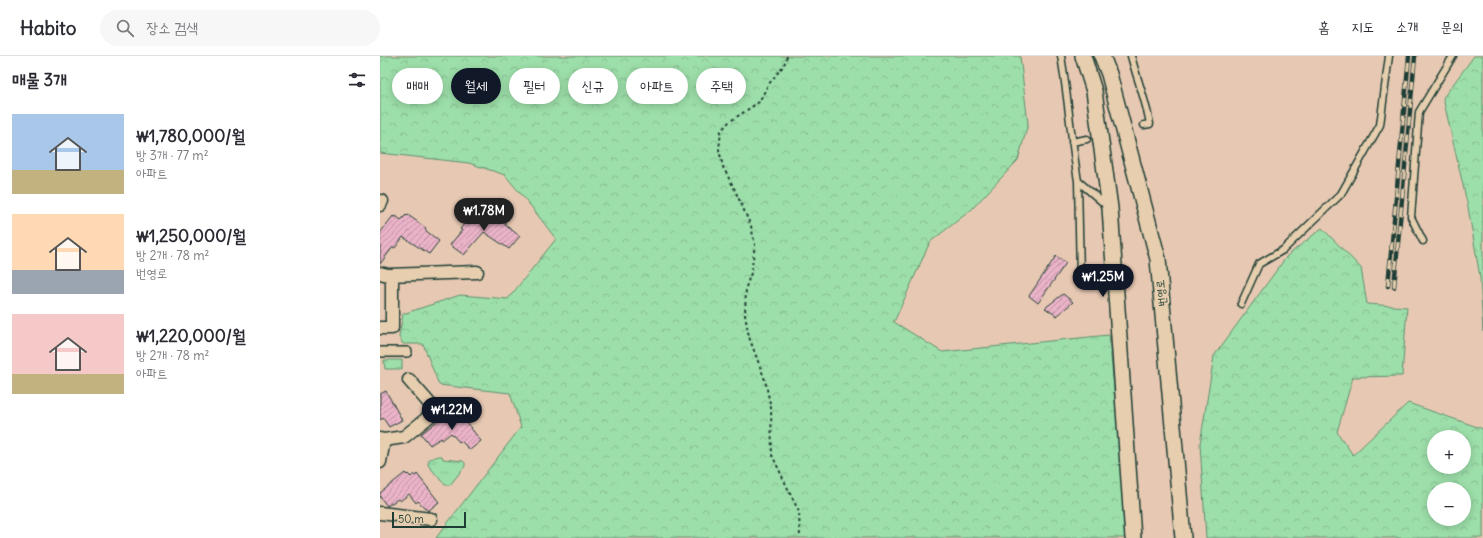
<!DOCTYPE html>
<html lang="ko">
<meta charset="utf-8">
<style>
body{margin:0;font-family:Delius,"Poor Story",sans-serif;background:#f7f7f7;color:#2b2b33;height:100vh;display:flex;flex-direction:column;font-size:15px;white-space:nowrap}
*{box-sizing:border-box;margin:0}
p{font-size:13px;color:#7c7c81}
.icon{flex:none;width:22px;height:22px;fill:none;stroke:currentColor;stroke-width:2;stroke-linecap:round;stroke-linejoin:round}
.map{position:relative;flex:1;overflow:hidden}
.sheet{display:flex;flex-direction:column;background:#fff;width:380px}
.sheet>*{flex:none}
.guide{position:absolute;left:12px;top:12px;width:380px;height:36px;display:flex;gap:8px}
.fabs{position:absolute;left:1047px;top:374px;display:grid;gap:8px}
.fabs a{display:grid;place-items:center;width:44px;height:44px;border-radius:50%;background:#fff;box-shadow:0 2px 10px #0003;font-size:20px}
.scale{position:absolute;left:12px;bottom:10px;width:74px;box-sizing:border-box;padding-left:4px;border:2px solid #1f3d34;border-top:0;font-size:11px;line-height:14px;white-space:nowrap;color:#1f3d34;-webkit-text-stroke:3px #e6ceae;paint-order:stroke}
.price{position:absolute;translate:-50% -34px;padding:0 9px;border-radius:14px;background:#111827;color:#fff;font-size:13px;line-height:26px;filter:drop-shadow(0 1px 2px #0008)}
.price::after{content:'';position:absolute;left:50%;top:24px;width:12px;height:9px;margin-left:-6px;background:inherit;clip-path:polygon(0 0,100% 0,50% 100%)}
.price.on{background:#222;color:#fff}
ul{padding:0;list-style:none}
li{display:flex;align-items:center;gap:12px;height:100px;padding:0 12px}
li span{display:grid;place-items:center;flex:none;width:112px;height:80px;border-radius:0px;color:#555}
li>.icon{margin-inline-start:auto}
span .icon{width:48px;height:48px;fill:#fffc;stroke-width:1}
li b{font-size:17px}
h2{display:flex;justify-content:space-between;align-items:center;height:48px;padding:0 12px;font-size:17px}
.pill{padding:0 14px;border-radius:18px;background:#fff;box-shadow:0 2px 10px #0003;font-size:14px;line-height:36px}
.pill.on{background:#111827;color:#fff}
header{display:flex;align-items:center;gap:24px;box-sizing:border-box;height:56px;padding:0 20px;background:#fff;border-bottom:1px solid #e1e1e2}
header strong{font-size:19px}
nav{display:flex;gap:22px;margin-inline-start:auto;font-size:14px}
.search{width:280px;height:36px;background:#f7f7f7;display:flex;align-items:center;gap:10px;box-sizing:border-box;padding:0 14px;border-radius:22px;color:#7c7c81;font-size:15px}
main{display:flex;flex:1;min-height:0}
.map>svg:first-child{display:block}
.forest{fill:url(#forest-crowns);stroke:#5e8e6f;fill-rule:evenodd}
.park{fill:url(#park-tufts);stroke:#5e8e6f}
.building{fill:url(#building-hatch);stroke:#1f3d34}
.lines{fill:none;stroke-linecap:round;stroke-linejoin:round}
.service-casing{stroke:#1f3d34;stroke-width:9}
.pedestrian-casing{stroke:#1f3d34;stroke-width:12}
.minor-casing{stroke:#1f3d34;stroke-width:15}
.tertiary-casing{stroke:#1f3d34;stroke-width:18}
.path{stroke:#1f3d34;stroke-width:2;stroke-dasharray:3 3;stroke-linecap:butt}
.service{stroke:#e6ceae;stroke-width:6}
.pedestrian{stroke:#e6ceae;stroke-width:9}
.minor{stroke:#e6ceae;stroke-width:12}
.tertiary{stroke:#e6ceae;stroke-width:15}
.rail-casing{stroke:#1f3d34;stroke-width:4.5}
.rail{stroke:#e6ceae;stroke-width:3;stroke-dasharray:9;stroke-linecap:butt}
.labels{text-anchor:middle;stroke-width:4;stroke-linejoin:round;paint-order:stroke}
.street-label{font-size:11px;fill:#1f3d34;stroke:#e6ceae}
</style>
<header>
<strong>Habito</strong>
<div class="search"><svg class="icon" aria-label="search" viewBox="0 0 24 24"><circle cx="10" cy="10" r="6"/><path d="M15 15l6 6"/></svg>장소 검색</div>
<nav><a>홈</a><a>지도</a><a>소개</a><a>문의</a></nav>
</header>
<main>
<section class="sheet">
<h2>매물 3개<svg class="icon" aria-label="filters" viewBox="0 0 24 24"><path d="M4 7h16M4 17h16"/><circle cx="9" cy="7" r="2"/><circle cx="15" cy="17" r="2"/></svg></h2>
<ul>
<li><span style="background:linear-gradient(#a9c7e8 70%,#c2b280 0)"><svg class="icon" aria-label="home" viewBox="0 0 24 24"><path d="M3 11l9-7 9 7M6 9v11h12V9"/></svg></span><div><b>₩1,780,000/월</b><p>방 3개 · 77 m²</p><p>아파트</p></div></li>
<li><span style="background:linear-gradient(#ffd9b3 70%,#9aa5b1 0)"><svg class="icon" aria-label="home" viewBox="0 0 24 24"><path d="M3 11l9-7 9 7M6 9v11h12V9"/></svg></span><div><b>₩1,250,000/월</b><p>방 2개 · 78 m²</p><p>번영로</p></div></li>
<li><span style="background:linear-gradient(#f6c9c9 75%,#c2b280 0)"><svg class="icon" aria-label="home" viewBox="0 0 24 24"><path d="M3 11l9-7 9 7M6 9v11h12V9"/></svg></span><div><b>₩1,220,000/월</b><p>방 2개 · 78 m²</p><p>아파트</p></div></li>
</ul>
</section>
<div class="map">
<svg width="1103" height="482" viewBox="0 0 1103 482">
<defs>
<pattern id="forest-crowns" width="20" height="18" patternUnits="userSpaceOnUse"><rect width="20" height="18" fill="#9ddfaa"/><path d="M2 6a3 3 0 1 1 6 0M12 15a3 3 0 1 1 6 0" fill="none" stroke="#87c093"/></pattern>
<pattern id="park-tufts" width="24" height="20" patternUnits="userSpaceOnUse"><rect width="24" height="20" fill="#9ddfaa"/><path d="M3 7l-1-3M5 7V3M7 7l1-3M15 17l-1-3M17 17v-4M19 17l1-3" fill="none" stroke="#87c093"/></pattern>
<pattern id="building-hatch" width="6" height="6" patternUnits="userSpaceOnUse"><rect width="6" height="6" fill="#ebb3c8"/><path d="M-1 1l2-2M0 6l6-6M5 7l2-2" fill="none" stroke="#be93a3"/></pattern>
</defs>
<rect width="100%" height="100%" fill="#e7c9b3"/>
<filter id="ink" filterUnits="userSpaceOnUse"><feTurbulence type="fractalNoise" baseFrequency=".025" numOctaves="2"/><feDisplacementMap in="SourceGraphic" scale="8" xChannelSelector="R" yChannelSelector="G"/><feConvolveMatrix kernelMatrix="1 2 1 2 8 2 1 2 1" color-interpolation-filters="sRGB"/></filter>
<g filter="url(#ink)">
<path class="forest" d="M0,0H640L648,68L638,104L591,154L550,186L514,266L562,296L729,279L748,482H56L141,371L130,337L59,329L43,288H23L19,281L23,258L80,239L128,243L176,183L150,149L125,119L89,107L0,97Z
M1094,0H1103V276L1100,221L1088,151L1063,42Z
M942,172L981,212L987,248L1027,251L1022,320L973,321L957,376L973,399L1028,347L1103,373V482H826L820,388L834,300L907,200ZM1054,381H1084V411H1054ZM1054,433H1084V463H1054Z"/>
<path class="park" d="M4,304H22V313H5Z
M59,400H62L63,403L83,405L85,407V410L70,429H65L48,409L49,403Z"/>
<path class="building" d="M106,154L108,155L109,154L126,167L125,169L140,180L129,193L104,176L84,199L70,189L82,174L80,173L94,156L95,157L97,155L102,159Z
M26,159L27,160L28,159L46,172L45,174L59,185L49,198L23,181L15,192L13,191L0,208V177L13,160L15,162L16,160L21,164Z
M676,200L686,207L658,247L649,240Z
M683,238L693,246L677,260L665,252Z
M6,335L22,364L9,371L3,362L0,364V338Z
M68,357L69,358L71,357L73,360L77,358L78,359L80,358L101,385L90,394L81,385L79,386L71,377L62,384L61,382L50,389L41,378Z
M25,417L27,419L28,418L31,421L34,418L35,420L37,418L59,446L48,455L38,445L36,447L29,438L20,445L18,443L7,450L0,441V437Z"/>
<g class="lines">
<defs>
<path id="service" d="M681,0C688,41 691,83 698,125L727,150
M751,0C757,23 766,45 770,68L764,69
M692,86L707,83
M698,125L700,220
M1043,185L1031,161L1039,56L1073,0
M861,248L879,208L903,194L961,138L1000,69L1009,0"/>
<path id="pedestrian" d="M0,296H27"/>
<path id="minor" d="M0,149L2,145
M0,217L8,219L97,216
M0,272H12V219
M0,383L4,384L0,406
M4,384L24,381L56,355L29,324
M0,457L51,463"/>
<path id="tertiary" d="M703,0L714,35L730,152L753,482
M722,0L729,18L778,203L803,482"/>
</defs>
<use href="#service" class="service-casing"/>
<use href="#pedestrian" class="pedestrian-casing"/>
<use href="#minor" class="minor-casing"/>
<use href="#tertiary" class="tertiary-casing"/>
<path class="path" d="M407,0L404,9L388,29L379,46L349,66L341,75L339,94L343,111L354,132L371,170L375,189L371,217L366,231L365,259L369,281L385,324L391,352L392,399L419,456L420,482"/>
<use href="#service" class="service"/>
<use href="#pedestrian" class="pedestrian"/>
<use href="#minor" class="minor"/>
<use href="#tertiary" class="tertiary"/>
<defs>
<path id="rail" d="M1008,230L1029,0
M1014,231L1035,0"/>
</defs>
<use href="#rail" class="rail-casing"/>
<use href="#rail" class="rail"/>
</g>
</g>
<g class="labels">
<g class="street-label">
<text transform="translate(781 237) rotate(-95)" y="4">번영로</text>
</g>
</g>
</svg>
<div class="fabs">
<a>+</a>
<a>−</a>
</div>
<div class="scale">50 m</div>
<b class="price on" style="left:104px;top:176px">₩1.78M</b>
<b class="price" style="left:723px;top:242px">₩1.25M</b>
<b class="price" style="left:72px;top:375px">₩1.22M</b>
<div class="guide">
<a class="pill">매매</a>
<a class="pill on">월세</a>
<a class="pill">필터</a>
<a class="pill">신규</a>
<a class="pill">아파트</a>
<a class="pill">주택</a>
</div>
</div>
</main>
